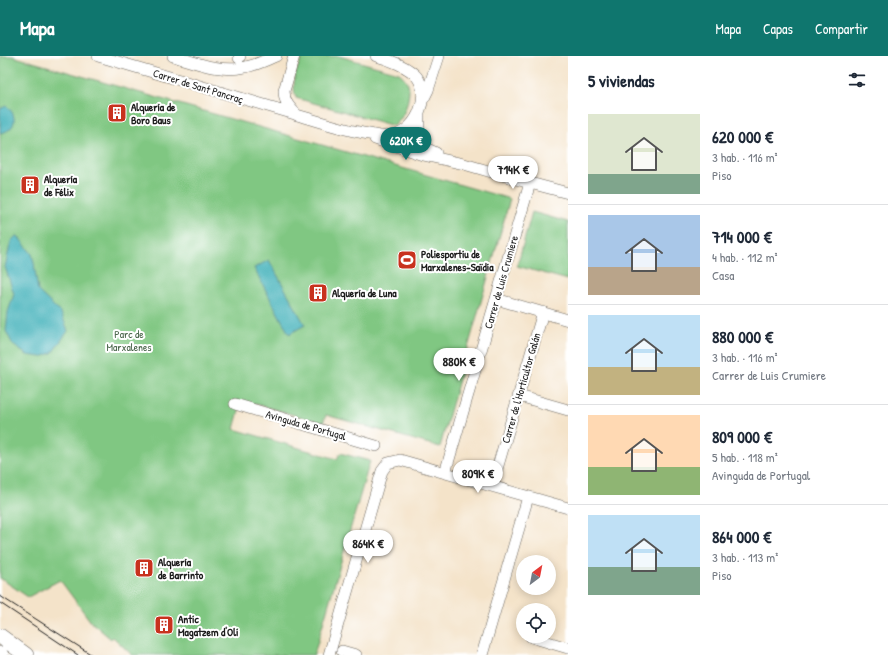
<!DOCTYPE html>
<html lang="es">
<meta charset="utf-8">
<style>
body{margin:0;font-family:"Patrick Hand",sans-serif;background:#f6f6f7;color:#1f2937;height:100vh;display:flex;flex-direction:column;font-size:15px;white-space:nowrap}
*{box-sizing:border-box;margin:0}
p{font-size:13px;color:#747a83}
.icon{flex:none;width:22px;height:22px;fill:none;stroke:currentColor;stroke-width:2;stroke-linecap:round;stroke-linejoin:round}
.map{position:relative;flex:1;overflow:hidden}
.panel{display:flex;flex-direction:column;background:#fff;width:320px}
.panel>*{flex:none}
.needle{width:26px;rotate:32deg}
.tools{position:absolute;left:516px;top:499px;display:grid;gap:8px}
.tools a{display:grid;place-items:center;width:40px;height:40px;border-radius:50%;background:#fff;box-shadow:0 2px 10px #0003;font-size:20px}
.price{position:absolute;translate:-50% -34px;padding:0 9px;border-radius:14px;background:#fff;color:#222;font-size:13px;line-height:26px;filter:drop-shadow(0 1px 2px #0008)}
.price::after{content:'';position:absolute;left:50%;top:24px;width:12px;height:9px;margin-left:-6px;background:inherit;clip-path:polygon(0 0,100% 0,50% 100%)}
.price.current{background:#0f766e;color:#fff}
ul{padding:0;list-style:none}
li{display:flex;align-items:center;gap:12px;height:100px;padding:0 20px}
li+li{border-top:1px solid #e0e1e3}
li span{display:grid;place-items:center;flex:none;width:112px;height:80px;border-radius:0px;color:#555}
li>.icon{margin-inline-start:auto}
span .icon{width:48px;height:48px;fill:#fffc;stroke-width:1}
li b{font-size:17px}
h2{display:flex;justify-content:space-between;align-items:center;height:48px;padding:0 20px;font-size:17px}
header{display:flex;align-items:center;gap:24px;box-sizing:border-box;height:56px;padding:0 20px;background:#0f766e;color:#fff}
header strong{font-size:19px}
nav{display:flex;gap:22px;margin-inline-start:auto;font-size:14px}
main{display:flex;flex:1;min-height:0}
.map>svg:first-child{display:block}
.green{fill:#80c782;stroke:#4e724f}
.water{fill:#40b0b9;stroke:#2e666a}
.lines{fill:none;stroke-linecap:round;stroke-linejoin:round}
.street-casing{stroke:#686259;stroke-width:12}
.secondary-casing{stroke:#686259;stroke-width:16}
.street{stroke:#fff;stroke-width:11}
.secondary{stroke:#fff;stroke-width:15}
.tram{stroke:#1c1c1c;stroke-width:1}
.labels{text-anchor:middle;stroke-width:4;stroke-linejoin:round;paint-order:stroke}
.street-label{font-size:11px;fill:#1c1c1c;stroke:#fff}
.poi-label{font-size:11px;font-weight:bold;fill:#1c1c1c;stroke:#fff;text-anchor:start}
.park-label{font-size:11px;fill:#446045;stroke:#fff}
</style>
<header>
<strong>Mapa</strong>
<nav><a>Mapa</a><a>Capas</a><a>Compartir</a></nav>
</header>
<main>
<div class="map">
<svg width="568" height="599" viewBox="0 0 568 599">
<rect width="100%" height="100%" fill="#fff"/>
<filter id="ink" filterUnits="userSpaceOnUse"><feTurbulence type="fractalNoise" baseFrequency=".025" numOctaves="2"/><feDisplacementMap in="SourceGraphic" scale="8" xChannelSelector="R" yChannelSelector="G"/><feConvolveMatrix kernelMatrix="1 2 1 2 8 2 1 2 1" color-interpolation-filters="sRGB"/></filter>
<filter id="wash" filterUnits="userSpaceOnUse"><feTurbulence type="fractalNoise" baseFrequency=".012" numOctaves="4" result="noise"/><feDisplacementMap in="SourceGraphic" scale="16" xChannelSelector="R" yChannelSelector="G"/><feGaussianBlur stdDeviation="0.9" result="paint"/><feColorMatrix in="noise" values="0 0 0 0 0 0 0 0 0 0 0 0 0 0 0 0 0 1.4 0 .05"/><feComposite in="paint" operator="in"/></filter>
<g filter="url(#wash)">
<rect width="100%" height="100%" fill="#f4e3c9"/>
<path class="green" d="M0,0H12L510,143L440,391L326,359L323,367L248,346L240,351L234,373L337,403L340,397L370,405L314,599H132L113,581L111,583L91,566L60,524L28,541L0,522Z
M304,0H339L399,17C411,26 410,35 407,48C404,58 401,64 394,70L296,42C291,30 296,9 304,0Z
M532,156L568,166V224L517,210Z"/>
<path class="water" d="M6,50C19,59 16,75 0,77V53Z
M17,179L32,198L34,207L38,235L61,257L68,275L52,297L41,301L27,299L13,289L6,275L8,256L14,238L5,211L11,185Z
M269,204L305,269L289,278L254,212Z"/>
</g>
<g filter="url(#ink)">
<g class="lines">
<defs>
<path id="street" d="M98,0L295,58
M173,0C197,7 222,17 246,11C256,9 266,4 276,0
M294,0L284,35C284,46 290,52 297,59C321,66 344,74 369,78C375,79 383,81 390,80C415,78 432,41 417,21C409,11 388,3 376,0
M239,2L240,0
M424,42L428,34L439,0
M419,57C419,68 418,79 421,90L436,97
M375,83L423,99L464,108L530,127L568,137
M496,243L568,264
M519,340L568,354
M235,348L376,390
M445,417L530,127
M492,430L543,256
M531,581L568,592
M342,595L356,599
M329,599L382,415L388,407L400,404L568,452
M482,599L528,441"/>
<path id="secondary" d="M0,580L26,599
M0,598L1,599"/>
</defs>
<use href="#street" class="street-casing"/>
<use href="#secondary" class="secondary-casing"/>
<use href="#street" class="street"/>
<use href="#secondary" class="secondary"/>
<path class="tram" d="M0,540L92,599
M0,547L78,599"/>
</g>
</g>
<defs>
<symbol id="building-square" viewBox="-11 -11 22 22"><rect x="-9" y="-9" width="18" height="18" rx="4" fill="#c8321e" stroke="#fff"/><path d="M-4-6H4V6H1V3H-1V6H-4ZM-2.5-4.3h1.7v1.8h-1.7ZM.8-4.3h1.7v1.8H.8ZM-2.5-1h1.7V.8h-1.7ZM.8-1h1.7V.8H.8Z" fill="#fff"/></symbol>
<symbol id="stadium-square" viewBox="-11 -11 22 22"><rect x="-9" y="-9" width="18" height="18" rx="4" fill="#c8321e" stroke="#fff"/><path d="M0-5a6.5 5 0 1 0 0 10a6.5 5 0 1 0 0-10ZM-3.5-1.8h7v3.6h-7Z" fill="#fff"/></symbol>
</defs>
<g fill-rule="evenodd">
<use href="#building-square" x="106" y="46" width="22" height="22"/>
<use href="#building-square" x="19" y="118" width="22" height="22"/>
<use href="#stadium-square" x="396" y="193" width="22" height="22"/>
<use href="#building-square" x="307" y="226" width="22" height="22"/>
<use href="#building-square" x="133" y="501" width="22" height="22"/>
<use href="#building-square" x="153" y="558" width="22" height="22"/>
</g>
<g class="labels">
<g class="street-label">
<text transform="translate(198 30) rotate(17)" y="4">Carrer de Sant Pancraç</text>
<text transform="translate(501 226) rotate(-74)" y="4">Carrer de Luis Crumiere</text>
<text transform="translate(521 332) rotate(-74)" y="4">Carrer de l'Horticultor Galán</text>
<text transform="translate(306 369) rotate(16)" y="4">Avinguda de Portugal</text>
</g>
<g class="poi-label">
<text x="131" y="55">Alquería de<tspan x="131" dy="13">Boro Baus</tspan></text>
<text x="44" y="127">Alquería<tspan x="44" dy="13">de Félix</tspan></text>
<text x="421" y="202">Poliesportiu de<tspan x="421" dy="13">Marxalenes-Saïdia</tspan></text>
<text x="332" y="241">Alquería de Luna</text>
<text x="158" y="510">Alquería<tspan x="158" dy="13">de Barrinto</tspan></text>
<text x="178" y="567">Antic<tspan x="178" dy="13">Magatzem d'Oli</tspan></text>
</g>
<g class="park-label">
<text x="129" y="282">Parc de<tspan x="129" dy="13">Marxalenes</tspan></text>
</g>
</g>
</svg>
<div class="tools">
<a><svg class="needle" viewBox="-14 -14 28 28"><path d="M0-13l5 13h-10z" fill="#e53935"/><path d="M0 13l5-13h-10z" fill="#747a83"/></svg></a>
<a><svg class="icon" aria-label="locate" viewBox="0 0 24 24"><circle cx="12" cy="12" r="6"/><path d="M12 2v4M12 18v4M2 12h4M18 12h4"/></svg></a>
</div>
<b class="price current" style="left:406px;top:105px">620K €</b>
<b class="price" style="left:513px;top:134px">714K €</b>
<b class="price" style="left:459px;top:326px">880K €</b>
<b class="price" style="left:478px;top:438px">809K €</b>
<b class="price" style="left:368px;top:508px">864K €</b>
</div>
<section class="panel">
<h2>5 viviendas<svg class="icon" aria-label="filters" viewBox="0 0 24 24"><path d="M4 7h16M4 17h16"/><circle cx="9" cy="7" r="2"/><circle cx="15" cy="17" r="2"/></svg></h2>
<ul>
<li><span style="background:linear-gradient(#dfe7d0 75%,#7fa58c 0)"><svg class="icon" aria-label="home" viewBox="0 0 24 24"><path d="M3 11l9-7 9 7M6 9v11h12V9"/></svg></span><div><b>620 000 €</b><p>3 hab. · 116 m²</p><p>Piso</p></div></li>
<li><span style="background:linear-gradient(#a9c7e8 65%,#b9a48a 0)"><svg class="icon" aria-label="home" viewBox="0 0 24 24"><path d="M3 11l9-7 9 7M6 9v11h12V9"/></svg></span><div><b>714 000 €</b><p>4 hab. · 112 m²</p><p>Casa</p></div></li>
<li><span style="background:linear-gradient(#bfe0f5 65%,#c2b280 0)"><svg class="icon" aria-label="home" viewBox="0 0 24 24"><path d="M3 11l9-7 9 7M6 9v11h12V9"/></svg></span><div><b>880 000 €</b><p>3 hab. · 116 m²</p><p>Carrer de Luis Crumiere</p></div></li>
<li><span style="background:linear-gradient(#ffd9b3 65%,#8fb573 0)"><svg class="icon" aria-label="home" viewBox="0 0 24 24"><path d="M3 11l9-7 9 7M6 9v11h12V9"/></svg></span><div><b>809 000 €</b><p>5 hab. · 118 m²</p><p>Avinguda de Portugal</p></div></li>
<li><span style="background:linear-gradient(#bfe0f5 65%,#7fa58c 0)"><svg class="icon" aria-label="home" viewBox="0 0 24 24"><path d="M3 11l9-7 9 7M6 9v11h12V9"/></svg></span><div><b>864 000 €</b><p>3 hab. · 113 m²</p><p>Piso</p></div></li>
</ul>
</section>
</main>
